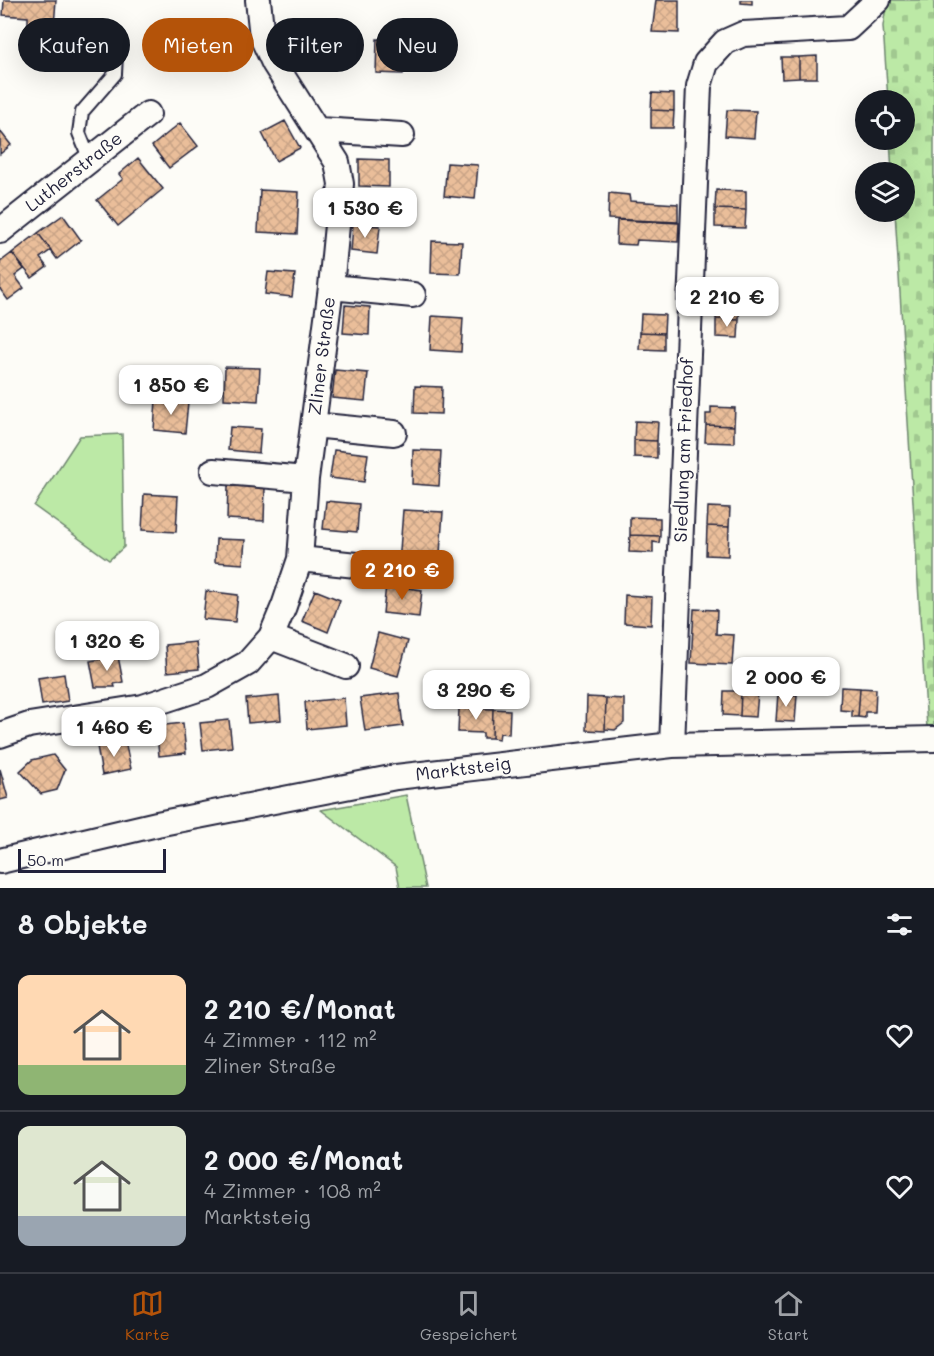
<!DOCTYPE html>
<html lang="de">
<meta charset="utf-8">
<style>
body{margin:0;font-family:Mali,sans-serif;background:#20242c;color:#f1f3f6;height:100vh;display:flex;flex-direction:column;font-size:22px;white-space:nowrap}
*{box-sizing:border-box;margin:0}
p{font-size:20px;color:#9ea1a6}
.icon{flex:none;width:33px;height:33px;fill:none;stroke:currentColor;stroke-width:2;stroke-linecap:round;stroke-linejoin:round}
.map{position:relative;height:888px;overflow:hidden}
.drawer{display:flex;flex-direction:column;background:#171b24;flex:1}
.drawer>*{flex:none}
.top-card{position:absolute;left:18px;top:18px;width:600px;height:54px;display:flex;gap:12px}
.controls{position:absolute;left:855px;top:90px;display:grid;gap:12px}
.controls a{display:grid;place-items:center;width:60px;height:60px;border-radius:50%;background:#171b24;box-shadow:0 6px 24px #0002;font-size:30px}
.scale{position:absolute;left:18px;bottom:15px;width:148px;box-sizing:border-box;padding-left:6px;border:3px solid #22223b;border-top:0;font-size:16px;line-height:21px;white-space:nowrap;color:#22223b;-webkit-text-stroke:4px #fdfcf7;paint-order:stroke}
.price{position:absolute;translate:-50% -51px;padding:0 14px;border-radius:12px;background:#fff;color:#222;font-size:20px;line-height:39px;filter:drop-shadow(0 2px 3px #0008)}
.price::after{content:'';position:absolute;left:50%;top:36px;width:18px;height:14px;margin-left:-9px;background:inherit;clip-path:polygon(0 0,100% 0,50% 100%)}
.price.selected{background:#b45309;color:#fff}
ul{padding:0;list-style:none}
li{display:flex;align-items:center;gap:18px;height:150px;padding:0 18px}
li+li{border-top:2px solid #363941}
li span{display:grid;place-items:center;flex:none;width:168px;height:120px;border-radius:12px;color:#555}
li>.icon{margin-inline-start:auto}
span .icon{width:72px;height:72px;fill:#fffc;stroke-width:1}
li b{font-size:26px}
h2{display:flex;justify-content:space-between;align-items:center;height:72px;padding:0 18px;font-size:26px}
.tag{padding:0 21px;border-radius:27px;background:#171b24;box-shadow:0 6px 24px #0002;font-size:21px;line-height:54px}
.tag.selected{background:#b45309;color:#fff}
.tabs{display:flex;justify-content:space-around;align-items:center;height:84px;border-top:2px solid #363941;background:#171b24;font-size:16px;color:#9ea1a6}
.tabs a{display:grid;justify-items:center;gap:3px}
.tabs .selected{color:#b45309}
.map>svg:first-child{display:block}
.green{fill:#bce9a6;stroke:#6f8670;stroke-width:1.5}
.cemetery{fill:url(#cemetery-stones);stroke:#6f8670;stroke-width:1.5}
.building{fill:url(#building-cross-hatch);stroke:#22223b;stroke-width:1.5}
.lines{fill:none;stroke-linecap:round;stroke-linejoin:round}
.lane-casing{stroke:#22223b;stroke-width:16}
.street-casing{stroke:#22223b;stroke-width:28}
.lane{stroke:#fdfcf7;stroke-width:12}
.street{stroke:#fdfcf7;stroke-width:24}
.labels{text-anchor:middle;stroke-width:4.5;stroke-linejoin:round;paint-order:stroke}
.street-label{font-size:18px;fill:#22223b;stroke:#fdfcf7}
</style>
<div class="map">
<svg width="934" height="888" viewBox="0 0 934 888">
<defs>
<pattern id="cemetery-stones" width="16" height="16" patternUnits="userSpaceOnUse" patternTransform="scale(1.5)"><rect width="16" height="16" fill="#bce9a6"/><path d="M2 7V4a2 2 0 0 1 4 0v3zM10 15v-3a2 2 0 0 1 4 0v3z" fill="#a1c890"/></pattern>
<pattern id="building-cross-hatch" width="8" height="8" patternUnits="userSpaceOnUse" patternTransform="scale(1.5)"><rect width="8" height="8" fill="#eabe9a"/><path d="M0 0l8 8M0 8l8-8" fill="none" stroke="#c8a386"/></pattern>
</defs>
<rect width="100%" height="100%" fill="#fdfcf7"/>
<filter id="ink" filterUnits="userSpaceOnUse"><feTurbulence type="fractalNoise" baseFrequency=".0167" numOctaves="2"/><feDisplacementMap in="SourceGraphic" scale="12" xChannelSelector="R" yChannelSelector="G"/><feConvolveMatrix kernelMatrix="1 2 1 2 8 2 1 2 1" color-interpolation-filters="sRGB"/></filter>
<g filter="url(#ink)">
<path class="green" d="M122,434L124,547L109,560L34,506L80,436Z
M406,795L426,888H400L396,867L321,810Z"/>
<path class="cemetery" d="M887,0H934V727L927,728L895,212H904V172H892L890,140H904V100H888L883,26Z"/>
<path class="building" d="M4,0H56L54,26L28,24V17L3,15Z
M656,0H679V33L652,32Z
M741,0H752V4L741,3Z
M307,21H333V48L306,47Z
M377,39L404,40L403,74L376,73Z
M817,56V78H799V57Z
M781,57H799V78L782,79Z
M652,93L674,94V111L651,110Z
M651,110L674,111L673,128H651Z
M727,110L756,111L754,138L725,136Z
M285,121L300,148L276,161L262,133Z
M180,123L198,146L169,168L152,146Z
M0,131L11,145L0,154Z
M138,158L163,189L118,226L97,200L123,179L119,174Z
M359,159L389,160V187L359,186Z
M447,163L478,165L475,199L444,196Z
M260,190L299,192L297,234L258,232Z
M716,190L746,191V210L715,209Z
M609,193L629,195L630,201L678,204V222L608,219Z
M715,209L746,210L745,228L715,227Z
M63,215L81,240L57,259L38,233Z
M617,220L679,223L678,242L637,240L636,245L616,244Z
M353,224L380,226L377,254L351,251Z
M38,233L51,250L40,258L47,267L32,278L12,253Z
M432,241L462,242L460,274L431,273Z
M12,253L24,269L15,276L24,288L8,300L0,289V262Z
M268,272L295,274L292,297L265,294Z
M718,290L740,291L739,320L716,319Z
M345,305L370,307L369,335L343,333Z
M641,314L665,315L664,333L640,332Z
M432,316L463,318L461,352L430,350Z
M716,319L739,320L738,338L716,337Z
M640,332L664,333V350L639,349Z
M225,367L260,368L258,401L224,399Z
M335,370L368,373L365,401L332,398Z
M415,386L442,387L441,414L414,413Z
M156,400L188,402L185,433L154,430Z
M711,407L735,408L734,426L706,425V414H711Z
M635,421L658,422L657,441L634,440Z
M706,425L734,426V443L705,442Z
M230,427L261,429L259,453L228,450Z
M634,440L657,441V458L634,457Z
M334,450L368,454L364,482L330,478Z
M413,450L441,451L439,486L412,484Z
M228,486L265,487L264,521L227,519Z
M144,494L178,496L176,532L142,530Z
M326,501L359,504L357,532L323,529Z
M708,507L730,508L729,527L707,526Z
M403,510L443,512L439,567L399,564Z
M630,517L660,518V536L630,535Z
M707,526L729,527L728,556L706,555Z
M630,535L660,536L659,543L653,542V553L629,552Z
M216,539L245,540L243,564L215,562Z
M386,585L422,590L419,617L383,613Z
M315,590L340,600L328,632L302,621Z
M206,591L238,595L235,622L203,619Z
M625,595L652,597L651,625L624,623Z
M694,609L717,610L716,634L734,635L732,665L691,663Z
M378,633L408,641L398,676L369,668Z
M196,642L199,669L167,672L165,645Z
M118,656L123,682L114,684L115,687H95L90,661Z
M64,674L68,701L42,705L38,678Z
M841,687L860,688L858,717H852V711L840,710Z
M860,688L876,689L875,712H865V718L858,717Z
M724,691H741L740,716L723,715Z
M741,691L758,692L756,717L740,716Z
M399,693L403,726L365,731L360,698Z
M778,693L797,695L795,722L776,721Z
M279,696L281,720L248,723L246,699Z
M587,697L606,698L605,731L586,730Z
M344,698L346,725L307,729L305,702Z
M606,698L624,699V723L615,730L605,729Z
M459,708L493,709L492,738H483V733L458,732Z
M493,709L510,710L509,734L500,733L499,739L492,738Z
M229,720L232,747L203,750L200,723Z
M183,723L186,753L159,756L156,726Z
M125,741L131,769L102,775L97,746Z
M53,755L65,770L57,790L41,794L20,771L32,760Z
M0,769L8,798L0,800Z"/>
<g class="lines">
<defs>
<path id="lane" d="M90,160L79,133L82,112L115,74L117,36"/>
<path id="street" d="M319,130L402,135
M0,231L148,114
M331,287L413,295
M313,425L394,433
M213,471L306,479
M300,559L375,567
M271,637L346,666
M0,735L29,725L143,707L207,686L248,663L271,637L284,606L300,559L306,479L331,287L341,184L337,162L274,63L262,37L258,0
M672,745L699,86L706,63L725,42L743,34L848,28L878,0
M0,861L157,824L396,777L672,745L934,739"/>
</defs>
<use href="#lane" class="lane-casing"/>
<use href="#street" class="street-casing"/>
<use href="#lane" class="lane"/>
<use href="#street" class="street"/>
</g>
</g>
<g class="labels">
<g class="street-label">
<text transform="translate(74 172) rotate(-38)" y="6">Lutherstraße</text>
<text transform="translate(322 356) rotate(-83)" y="6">Zliner Straße</text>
<text transform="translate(684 450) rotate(-88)" y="6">Siedlung am Friedhof</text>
<text transform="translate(463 769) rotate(-7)" y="6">Marktsteig</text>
</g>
</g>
</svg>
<div class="controls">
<a><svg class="icon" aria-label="locate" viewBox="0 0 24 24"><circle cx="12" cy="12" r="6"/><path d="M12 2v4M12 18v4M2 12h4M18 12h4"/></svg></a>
<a><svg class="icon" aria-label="layers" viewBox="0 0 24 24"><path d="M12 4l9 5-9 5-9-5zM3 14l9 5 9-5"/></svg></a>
</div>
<div class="scale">50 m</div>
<b class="price" style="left:365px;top:239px">1 530 €</b>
<b class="price" style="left:727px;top:328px">2 210 €</b>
<b class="price" style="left:171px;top:416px">1 850 €</b>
<b class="price selected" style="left:402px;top:601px">2 210 €</b>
<b class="price" style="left:107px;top:672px">1 320 €</b>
<b class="price" style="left:786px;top:708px">2 000 €</b>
<b class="price" style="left:476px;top:721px">3 290 €</b>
<b class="price" style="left:114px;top:758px">1 460 €</b>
<div class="top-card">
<a class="tag">Kaufen</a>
<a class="tag selected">Mieten</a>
<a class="tag">Filter</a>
<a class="tag">Neu</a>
</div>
</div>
<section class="drawer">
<h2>8 Objekte<svg class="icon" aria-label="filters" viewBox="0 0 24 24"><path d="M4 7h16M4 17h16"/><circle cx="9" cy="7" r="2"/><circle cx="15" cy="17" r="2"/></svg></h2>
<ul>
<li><span style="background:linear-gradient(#ffd9b3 75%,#8fb573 0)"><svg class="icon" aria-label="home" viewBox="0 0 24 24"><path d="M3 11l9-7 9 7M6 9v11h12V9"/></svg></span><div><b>2 210 €/Monat</b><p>4 Zimmer · 112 m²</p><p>Zliner Straße</p></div><svg class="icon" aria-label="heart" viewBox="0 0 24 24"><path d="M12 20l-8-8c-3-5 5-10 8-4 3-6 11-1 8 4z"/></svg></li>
<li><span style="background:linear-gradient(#dfe7d0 75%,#9aa5b1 0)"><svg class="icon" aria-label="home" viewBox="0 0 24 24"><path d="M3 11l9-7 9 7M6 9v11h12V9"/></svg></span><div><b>2 000 €/Monat</b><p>4 Zimmer · 108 m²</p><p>Marktsteig</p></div><svg class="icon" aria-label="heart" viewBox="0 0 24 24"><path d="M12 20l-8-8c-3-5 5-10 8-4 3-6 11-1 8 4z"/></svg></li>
</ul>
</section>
<nav class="tabs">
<a class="selected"><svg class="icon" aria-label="map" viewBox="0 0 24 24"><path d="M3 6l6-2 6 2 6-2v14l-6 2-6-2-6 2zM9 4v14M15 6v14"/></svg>Karte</a>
<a><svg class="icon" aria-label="saved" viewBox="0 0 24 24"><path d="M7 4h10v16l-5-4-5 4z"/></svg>Gespeichert</a>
<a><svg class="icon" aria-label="home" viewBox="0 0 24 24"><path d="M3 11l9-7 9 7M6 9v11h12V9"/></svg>Start</a>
</nav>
